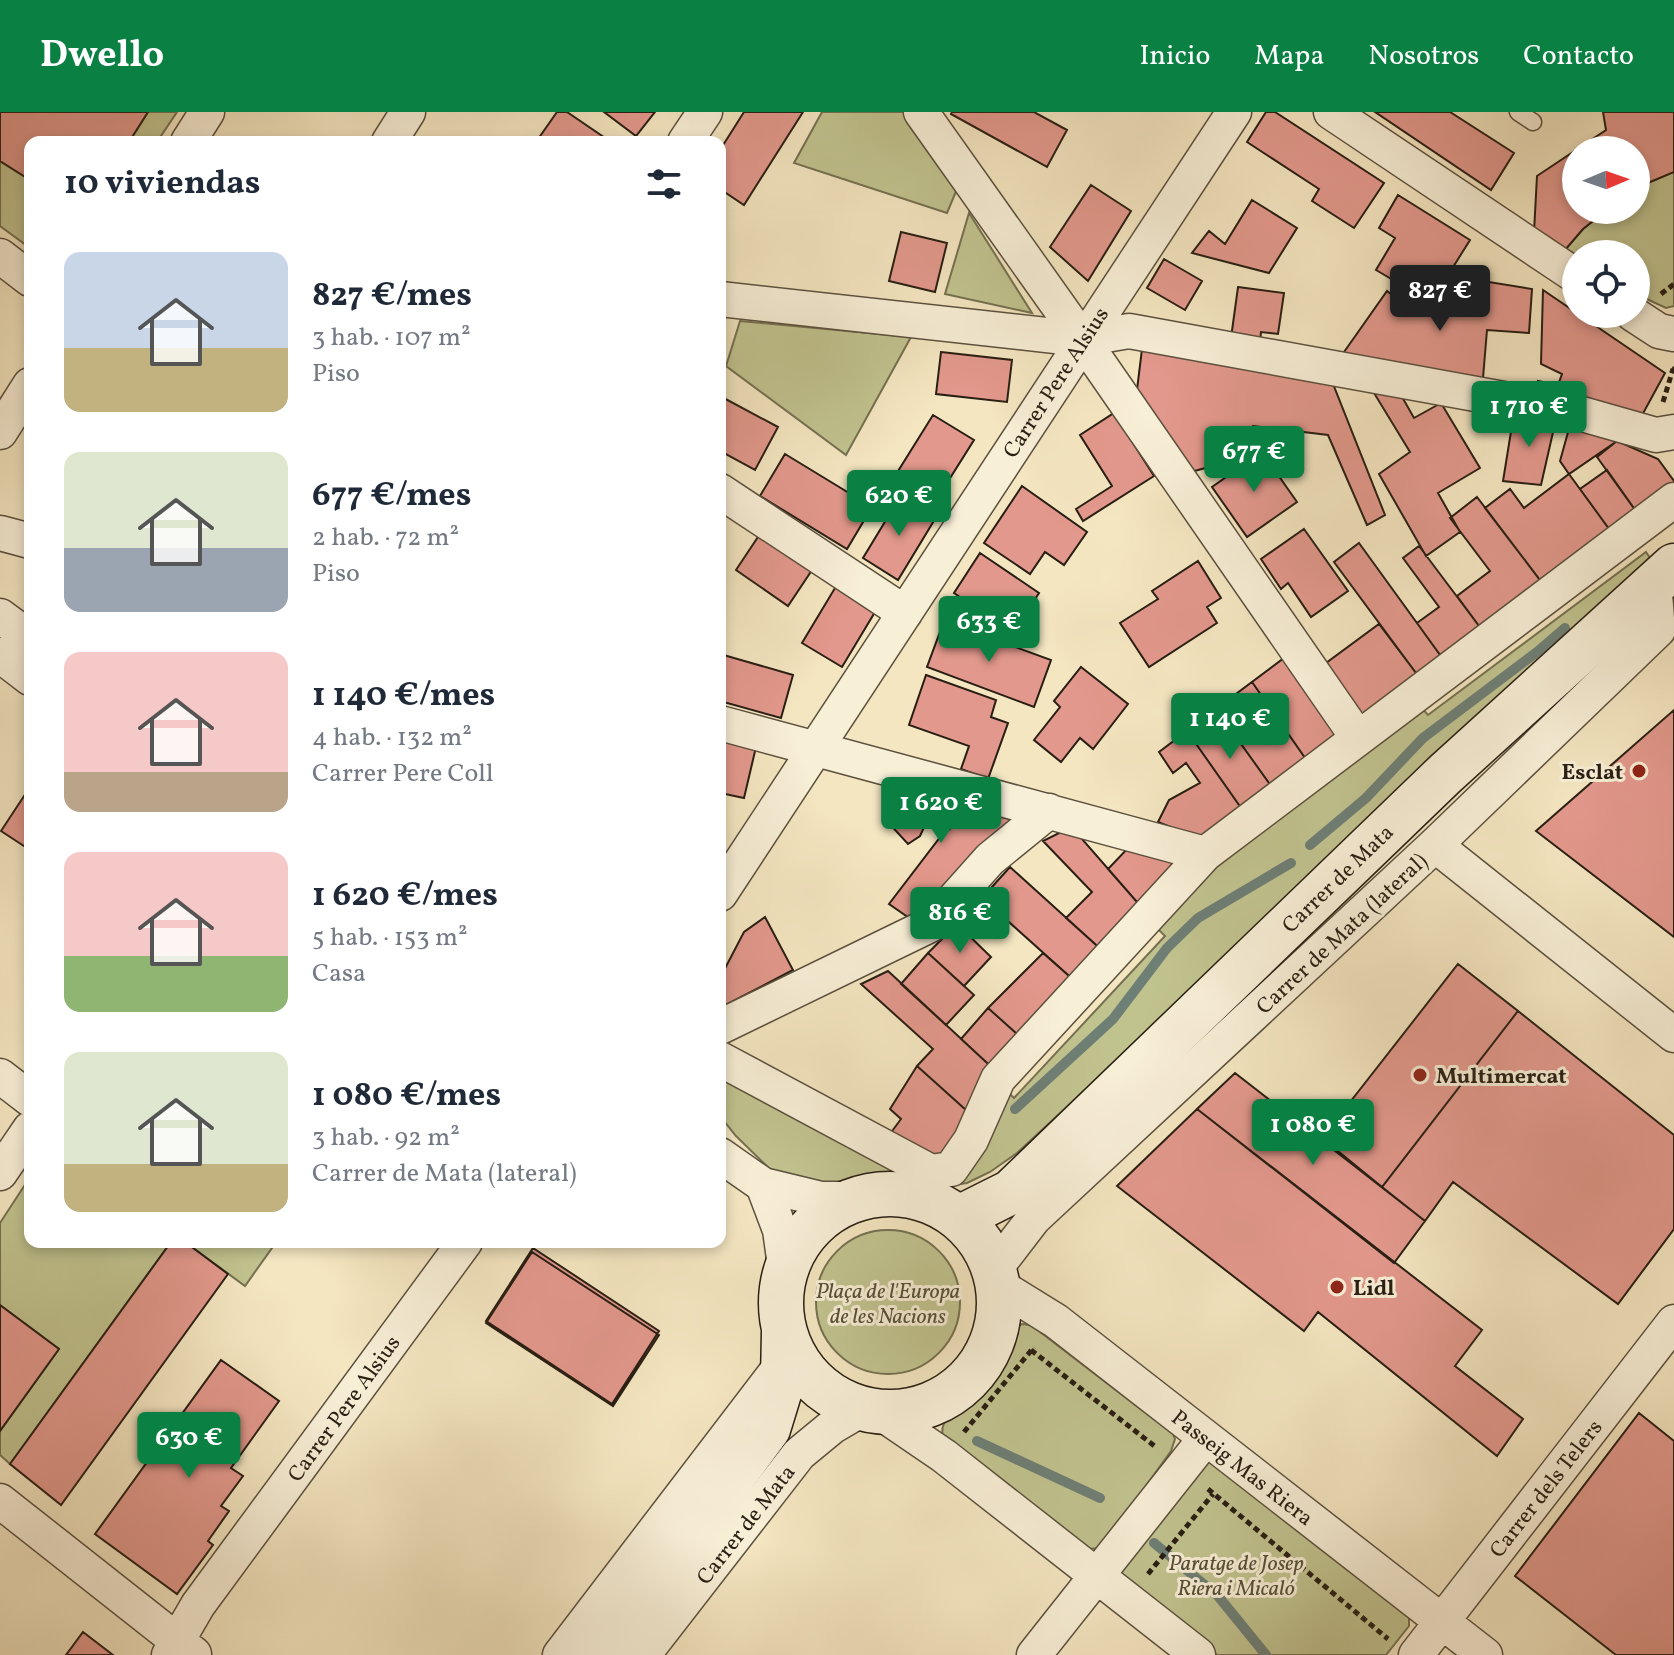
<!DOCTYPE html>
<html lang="es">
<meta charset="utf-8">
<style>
body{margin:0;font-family:Vollkorn,serif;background:#f2f2f3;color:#1f2937;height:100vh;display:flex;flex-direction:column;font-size:30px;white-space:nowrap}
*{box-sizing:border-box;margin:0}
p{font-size:26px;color:#747a83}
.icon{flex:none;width:44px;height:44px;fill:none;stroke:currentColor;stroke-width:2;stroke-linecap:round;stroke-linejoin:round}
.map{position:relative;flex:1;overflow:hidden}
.panel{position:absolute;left:24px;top:24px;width:702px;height:1112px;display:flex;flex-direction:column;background:#fff;border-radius:16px;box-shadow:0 4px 12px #0003}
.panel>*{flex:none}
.needle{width:52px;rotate:88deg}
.controls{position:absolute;left:1562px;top:24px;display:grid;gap:16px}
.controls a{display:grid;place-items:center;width:88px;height:88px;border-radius:50%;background:#fff;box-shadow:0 4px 12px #0003;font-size:40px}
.price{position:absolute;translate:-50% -68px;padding:0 18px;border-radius:8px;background:#0b8043;color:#fff;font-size:26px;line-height:52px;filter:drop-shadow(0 2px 4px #0008)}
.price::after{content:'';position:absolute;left:50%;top:48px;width:24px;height:18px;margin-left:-12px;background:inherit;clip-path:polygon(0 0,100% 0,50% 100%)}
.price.active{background:#222;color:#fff}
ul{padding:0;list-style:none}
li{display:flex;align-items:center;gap:24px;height:200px;padding:0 40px}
li span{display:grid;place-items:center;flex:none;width:224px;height:160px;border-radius:16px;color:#555}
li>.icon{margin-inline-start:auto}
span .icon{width:96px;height:96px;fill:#fffc;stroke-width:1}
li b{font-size:34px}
h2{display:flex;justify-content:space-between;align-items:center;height:96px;padding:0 40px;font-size:34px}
header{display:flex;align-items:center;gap:48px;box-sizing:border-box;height:112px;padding:0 40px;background:#0b8043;color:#fff}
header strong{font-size:38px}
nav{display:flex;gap:44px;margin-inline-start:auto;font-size:28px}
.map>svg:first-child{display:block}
.green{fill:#c1c38f;stroke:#747051;stroke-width:2}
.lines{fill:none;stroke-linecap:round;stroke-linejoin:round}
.stream{stroke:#6e7f75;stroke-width:10}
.building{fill:#e2988c;stroke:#281e13;stroke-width:2}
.service-casing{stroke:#5b503e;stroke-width:19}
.minor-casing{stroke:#5b503e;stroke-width:37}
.secondary-casing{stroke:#281e13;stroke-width:47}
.path{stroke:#281e13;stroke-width:5;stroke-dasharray:6 4;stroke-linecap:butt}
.service{stroke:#f8efd7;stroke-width:16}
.minor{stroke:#f8efd7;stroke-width:34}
.secondary{stroke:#f8efd7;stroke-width:44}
.poi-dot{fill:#8f2418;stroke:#f8efd7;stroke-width:3}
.labels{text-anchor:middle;stroke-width:6;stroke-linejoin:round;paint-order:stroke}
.street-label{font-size:22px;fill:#281e13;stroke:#f8efd7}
.poi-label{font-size:22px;font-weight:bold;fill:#281e13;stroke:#f8efd7;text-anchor:start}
.park-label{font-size:22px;font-style:italic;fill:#565038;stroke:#f8efd7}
</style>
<header>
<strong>Dwello</strong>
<nav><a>Inicio</a><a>Mapa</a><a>Nosotros</a><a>Contacto</a></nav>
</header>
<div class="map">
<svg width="1674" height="1543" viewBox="0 0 1674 1543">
<rect width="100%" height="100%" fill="#f4e6c1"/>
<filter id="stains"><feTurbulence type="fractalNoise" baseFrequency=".0025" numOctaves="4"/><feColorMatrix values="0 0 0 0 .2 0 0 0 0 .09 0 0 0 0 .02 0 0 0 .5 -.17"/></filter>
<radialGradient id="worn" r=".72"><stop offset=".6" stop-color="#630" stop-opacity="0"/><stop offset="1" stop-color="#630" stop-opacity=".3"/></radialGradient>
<path class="green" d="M148,0H177L157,30H129Z
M822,0H914L960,70L947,101L794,51Z
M0,49L30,68V136L0,114Z
M1674,60V194L1666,196L1636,182V142H1576V145L1565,138L1583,117L1607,98H1636V76Z
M969,101L1032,201L945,182Z
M740,209L911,225L846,343L726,254Z
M1646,440L1650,446L1614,490L1017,1041L990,1060L967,1071L928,1077L876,1067L848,1071L815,1079L778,1065L736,1024L720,1004V965L928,1077L949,1066L1004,976L1014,986L1165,824L1157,816L1209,752L1421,595L1428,603Z
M30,1065V1130H171L10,1352L0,1343V1319L59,1237L0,1193V1111Z
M816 1190a72 72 0 1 1 144 0a72 72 0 1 1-144 0Z
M185,1130H263L272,1136L245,1174Z
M1022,1212L1031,1213L1173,1322L1175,1327L1171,1339L1110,1424L1098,1436L1090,1437L943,1326C937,1299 971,1288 986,1270C999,1254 1004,1219 1022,1212Z
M1209,1350L1215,1353L1409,1504V1514L1386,1543H1217L1126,1472L1122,1468V1453L1201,1352Z"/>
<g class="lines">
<path class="stream" d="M1310,733L1366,686L1423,626L1537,540L1565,516
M1015,997L1113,907L1167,836L1198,806L1291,751
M977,1329L1100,1386
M1154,1431L1218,1484L1266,1543"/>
</g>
<path class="building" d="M0,0H148L129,30H30V68L0,49Z
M557,0H567L611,30H536Z
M604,0H655L636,24Z
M744,0H803L744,93L720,77V38Z
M952,0H1034L1067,18L1047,55L951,2Z
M1266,0H1275L1384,71L1354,116L1312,89L1319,77L1247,30Z
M1375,0H1450L1514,41L1491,78Z
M1603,0H1674V60L1636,76V38H1576V98H1607L1583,117L1565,138L1534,120L1537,64L1606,18Z
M1091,73L1131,99L1088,169L1050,135Z
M1398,83L1470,128L1445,168L1431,160L1424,170L1400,156L1393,168L1376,158L1395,126L1379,116Z
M1252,88L1297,116L1269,161L1192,141L1209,119L1225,132Z
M901,120L947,131L935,180L889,169Z
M1164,147L1202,169L1185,198L1147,176Z
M1464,166L1532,177L1529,221L1487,218L1482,278L1337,250L1387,179L1407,195L1414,185L1428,194L1438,174L1463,190Z
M1238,175L1284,181L1278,222L1261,220L1260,230L1231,226Z
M1543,178L1665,261L1640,307L1538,288V269L1558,273L1562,262L1541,252Z
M1142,237L1333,272L1385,403L1367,413L1328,323L1253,314L1233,337L1239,347L1187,361L1136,286Z
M941,240L1012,248L1007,290L936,282Z
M1374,281L1401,283L1414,306L1441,291L1480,356L1438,381L1460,420L1426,444L1379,362L1410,340Z
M720,284L778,315L755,358L720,339Z
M1114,301L1154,364L1083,409L1076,397L1112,374L1080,323Z
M1514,301L1556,307L1541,373L1503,369Z
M933,303L974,328L935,390L895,364Z
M1570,313L1617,329L1569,362L1560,349Z
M1617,329L1658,347L1674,369V375L1638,402L1597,345Z
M1262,340L1297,390L1247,425L1212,375Z
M785,342L872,395L847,437L760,384Z
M1607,358L1638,402L1612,421L1580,377Z
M1569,362L1612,421L1543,472L1485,396L1510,377L1524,396Z
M1022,374L1087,420L1064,453L1045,440L1030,462L984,431Z
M900,385L935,407L898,468L863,446Z
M1477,385L1543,472L1482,518L1457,484L1490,459L1450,406Z
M1304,417L1348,479L1311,505L1288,471L1281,477L1261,447Z
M762,419L814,455L788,494L736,458Z
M1359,431L1443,547L1419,565L1334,450Z
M1419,434L1482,518L1443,547L1417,511L1439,495L1403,446Z
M980,441L1039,481L1013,521L954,481Z
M1198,449L1221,486L1207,495L1217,511L1149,555L1120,511L1158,487L1152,479Z
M838,471L878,495L842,555L802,531Z
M944,509L1051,548L1034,595L927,555Z
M1379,512L1419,565L1361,608L1322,554Z
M720,542L793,563L781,606L720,589Z
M1284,546L1343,629L1310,653L1252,570Z
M1081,555L1128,592L1093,637L1080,626L1061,650L1034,628L1060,595L1054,589Z
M926,563L996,588L991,605L1008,611L988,667L961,657L969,634L909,613Z
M1252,570L1310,653L1274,678L1216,597Z
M1216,597L1274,678L1244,700L1187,619Z
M1674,598V825L1536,719Z
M1187,619L1244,700L1205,729L1158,710L1169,688L1200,671L1186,651L1173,661L1159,640Z
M720,626L756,635L744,686L720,681Z
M908,674L1016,706L915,810L889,792L941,724L956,712L931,700L920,724L908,732L885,707Z
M28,678L30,679V738L1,719Z
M1067,717L1076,720L1144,798L1104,840L1066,806L1092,780L1043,729Z
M1129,735L1173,743L1186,755L1144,798L1108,757Z
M1010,755L1104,840L1077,871L982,786Z
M765,805L793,858L720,896V866L744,820Z
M957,812L991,845L964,874L928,841Z
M928,841L974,883L946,913L901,872Z
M1043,841L1077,871L1026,930L988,896Z
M1458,852L1518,899L1382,1075L1322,1026Z
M888,859L998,961L966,998L917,954L933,937L861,872Z
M988,896L1026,930L998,961L961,927Z
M1518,899L1674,1023V1117L1618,1192L1453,1070L1425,1109L1382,1075Z
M917,954L966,998L951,1049L887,1026L901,1007L890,997Z
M1235,961L1425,1109L1394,1151L1197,997Z
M1197,997L1482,1218L1455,1254L1523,1307L1497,1344L1318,1200L1304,1219L1117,1074Z
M171,1130H185L228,1162L61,1393L10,1352Z
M533,1136L659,1219L612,1292L486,1209Z
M532,1140L659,1223L613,1294L486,1211Z
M0,1193L59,1237L0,1319Z
M221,1248L279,1289L231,1356L243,1364L221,1394L229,1399L208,1429L213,1433L177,1482L95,1422Z
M1639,1301L1674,1329V1543H1616L1515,1464Z
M83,1520L113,1543H66Z"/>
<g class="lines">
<defs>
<path id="service" d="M1518,0L1533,10"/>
<path id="minor" d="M921,0L1082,227L1358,626
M1331,0L1576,164
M188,30L207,0
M389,30L408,0
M685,30L705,0
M0,144L30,167
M720,187L1082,227L1129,219L1575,300L1656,323L1674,320
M1633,202L1659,219L1674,222
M0,320L30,273
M720,379L905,501
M0,421L30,429
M0,504L30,526
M0,543L30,566
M720,611L1205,742
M1435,733L1674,923
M720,782L1234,0
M720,915L932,812L990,747L1049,699
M720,947L931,1060L951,1057L971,1028L998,967L1205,742L1674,388
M0,964L30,987
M720,1043L763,1073L821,1087H859
M0,1061L30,1017
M763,1073L780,1118L786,1161
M994,1158L1034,1106L1435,733L1658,518L1654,471
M998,1173L1056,1209L1485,1543
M881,1301L944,1344L1198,1543
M0,1389L194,1542
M169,1543L198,1493L465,1130
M560,1543L780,1255
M643,1543L799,1342L833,1314L862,1297
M1034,1543L1205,1327
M1416,1543L1674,1210"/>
<path id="secondary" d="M781 1191a109 109 0 1 1 218 0a109 109 0 1 1-218 0Z
M959,1106L1011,1080L1445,662L1674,454
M601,1543L768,1317L783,1268L784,1219"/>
</defs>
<use href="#service" class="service-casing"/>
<use href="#minor" class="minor-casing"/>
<use href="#secondary" class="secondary-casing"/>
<path class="path" d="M1661,182L1674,172
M1663,290L1673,257L1670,255
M1031,1238L1157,1336
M964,1320L1034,1235
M1208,1377L1388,1527
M1148,1462L1213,1382"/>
<use href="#service" class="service"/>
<use href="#minor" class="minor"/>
<use href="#secondary" class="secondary"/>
</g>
<g class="poi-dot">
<circle cx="1639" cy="659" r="8"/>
<circle cx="1420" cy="963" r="8"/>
<circle cx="1337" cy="1175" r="8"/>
</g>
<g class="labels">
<g class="street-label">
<text transform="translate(1055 270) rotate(-57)" y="8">Carrer Pere Alsius</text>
<text transform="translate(1337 766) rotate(-44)" y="8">Carrer de Mata</text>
<text transform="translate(1341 821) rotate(-43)" y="8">Carrer de Mata (lateral)</text>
<text transform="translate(343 1296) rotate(-54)" y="8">Carrer Pere Alsius</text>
<text transform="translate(1243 1355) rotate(38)" y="8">Passeig Mas Riera</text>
<text transform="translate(1545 1376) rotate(-52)" y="8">Carrer dels Telers</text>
<text transform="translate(745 1412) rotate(-52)" y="8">Carrer de Mata</text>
</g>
<g class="poi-label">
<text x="1623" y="667" text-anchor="end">Esclat</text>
<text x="1436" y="971">Multimercat</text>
<text x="1353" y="1183">Lidl</text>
</g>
<g class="park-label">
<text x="888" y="1186">Plaça de l'Europa<tspan x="888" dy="25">de les Nacions</tspan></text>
<text x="1236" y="1458">Paratge de Josep<tspan x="1236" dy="25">Riera i Micaló</tspan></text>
</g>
</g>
<rect width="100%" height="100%" filter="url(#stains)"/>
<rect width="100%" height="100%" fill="url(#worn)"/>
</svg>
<div class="controls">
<a><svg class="needle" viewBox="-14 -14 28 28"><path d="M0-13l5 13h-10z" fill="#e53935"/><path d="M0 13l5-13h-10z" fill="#747a83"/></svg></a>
<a><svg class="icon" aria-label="locate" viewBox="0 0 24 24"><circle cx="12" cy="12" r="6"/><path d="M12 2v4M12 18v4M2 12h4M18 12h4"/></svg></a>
</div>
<b class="price active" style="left:1440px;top:221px">827 €</b>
<b class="price" style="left:1529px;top:337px">1 710 €</b>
<b class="price" style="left:1254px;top:382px">677 €</b>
<b class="price" style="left:899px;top:426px">620 €</b>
<b class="price" style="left:989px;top:552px">633 €</b>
<b class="price" style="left:1230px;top:649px">1 140 €</b>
<b class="price" style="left:941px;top:733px">1 620 €</b>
<b class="price" style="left:960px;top:843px">816 €</b>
<b class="price" style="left:1313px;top:1055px">1 080 €</b>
<b class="price" style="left:189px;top:1368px">630 €</b>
<section class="panel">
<h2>10 viviendas<svg class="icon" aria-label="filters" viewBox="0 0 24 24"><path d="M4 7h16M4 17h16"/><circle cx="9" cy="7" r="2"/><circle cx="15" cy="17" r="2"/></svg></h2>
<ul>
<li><span style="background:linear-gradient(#c9d6e8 60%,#c2b280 0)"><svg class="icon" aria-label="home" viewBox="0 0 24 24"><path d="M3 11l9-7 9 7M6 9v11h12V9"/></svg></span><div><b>827 €/mes</b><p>3 hab. · 107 m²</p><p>Piso</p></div></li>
<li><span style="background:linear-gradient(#dfe7d0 60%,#9aa5b1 0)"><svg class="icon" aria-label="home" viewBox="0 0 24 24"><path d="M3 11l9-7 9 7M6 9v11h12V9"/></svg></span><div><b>677 €/mes</b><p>2 hab. · 72 m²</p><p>Piso</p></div></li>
<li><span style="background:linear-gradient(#f6c9c9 75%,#b9a48a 0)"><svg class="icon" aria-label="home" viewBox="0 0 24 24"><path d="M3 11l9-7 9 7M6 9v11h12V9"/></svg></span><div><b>1 140 €/mes</b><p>4 hab. · 132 m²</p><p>Carrer Pere Coll</p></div></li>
<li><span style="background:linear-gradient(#f6c9c9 65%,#8fb573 0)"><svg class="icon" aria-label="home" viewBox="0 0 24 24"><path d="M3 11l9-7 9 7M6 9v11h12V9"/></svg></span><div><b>1 620 €/mes</b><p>5 hab. · 153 m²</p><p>Casa</p></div></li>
<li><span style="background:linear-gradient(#dfe7d0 70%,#c2b280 0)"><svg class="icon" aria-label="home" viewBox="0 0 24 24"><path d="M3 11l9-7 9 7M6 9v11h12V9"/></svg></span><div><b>1 080 €/mes</b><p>3 hab. · 92 m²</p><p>Carrer de Mata (lateral)</p></div></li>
</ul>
</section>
</div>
